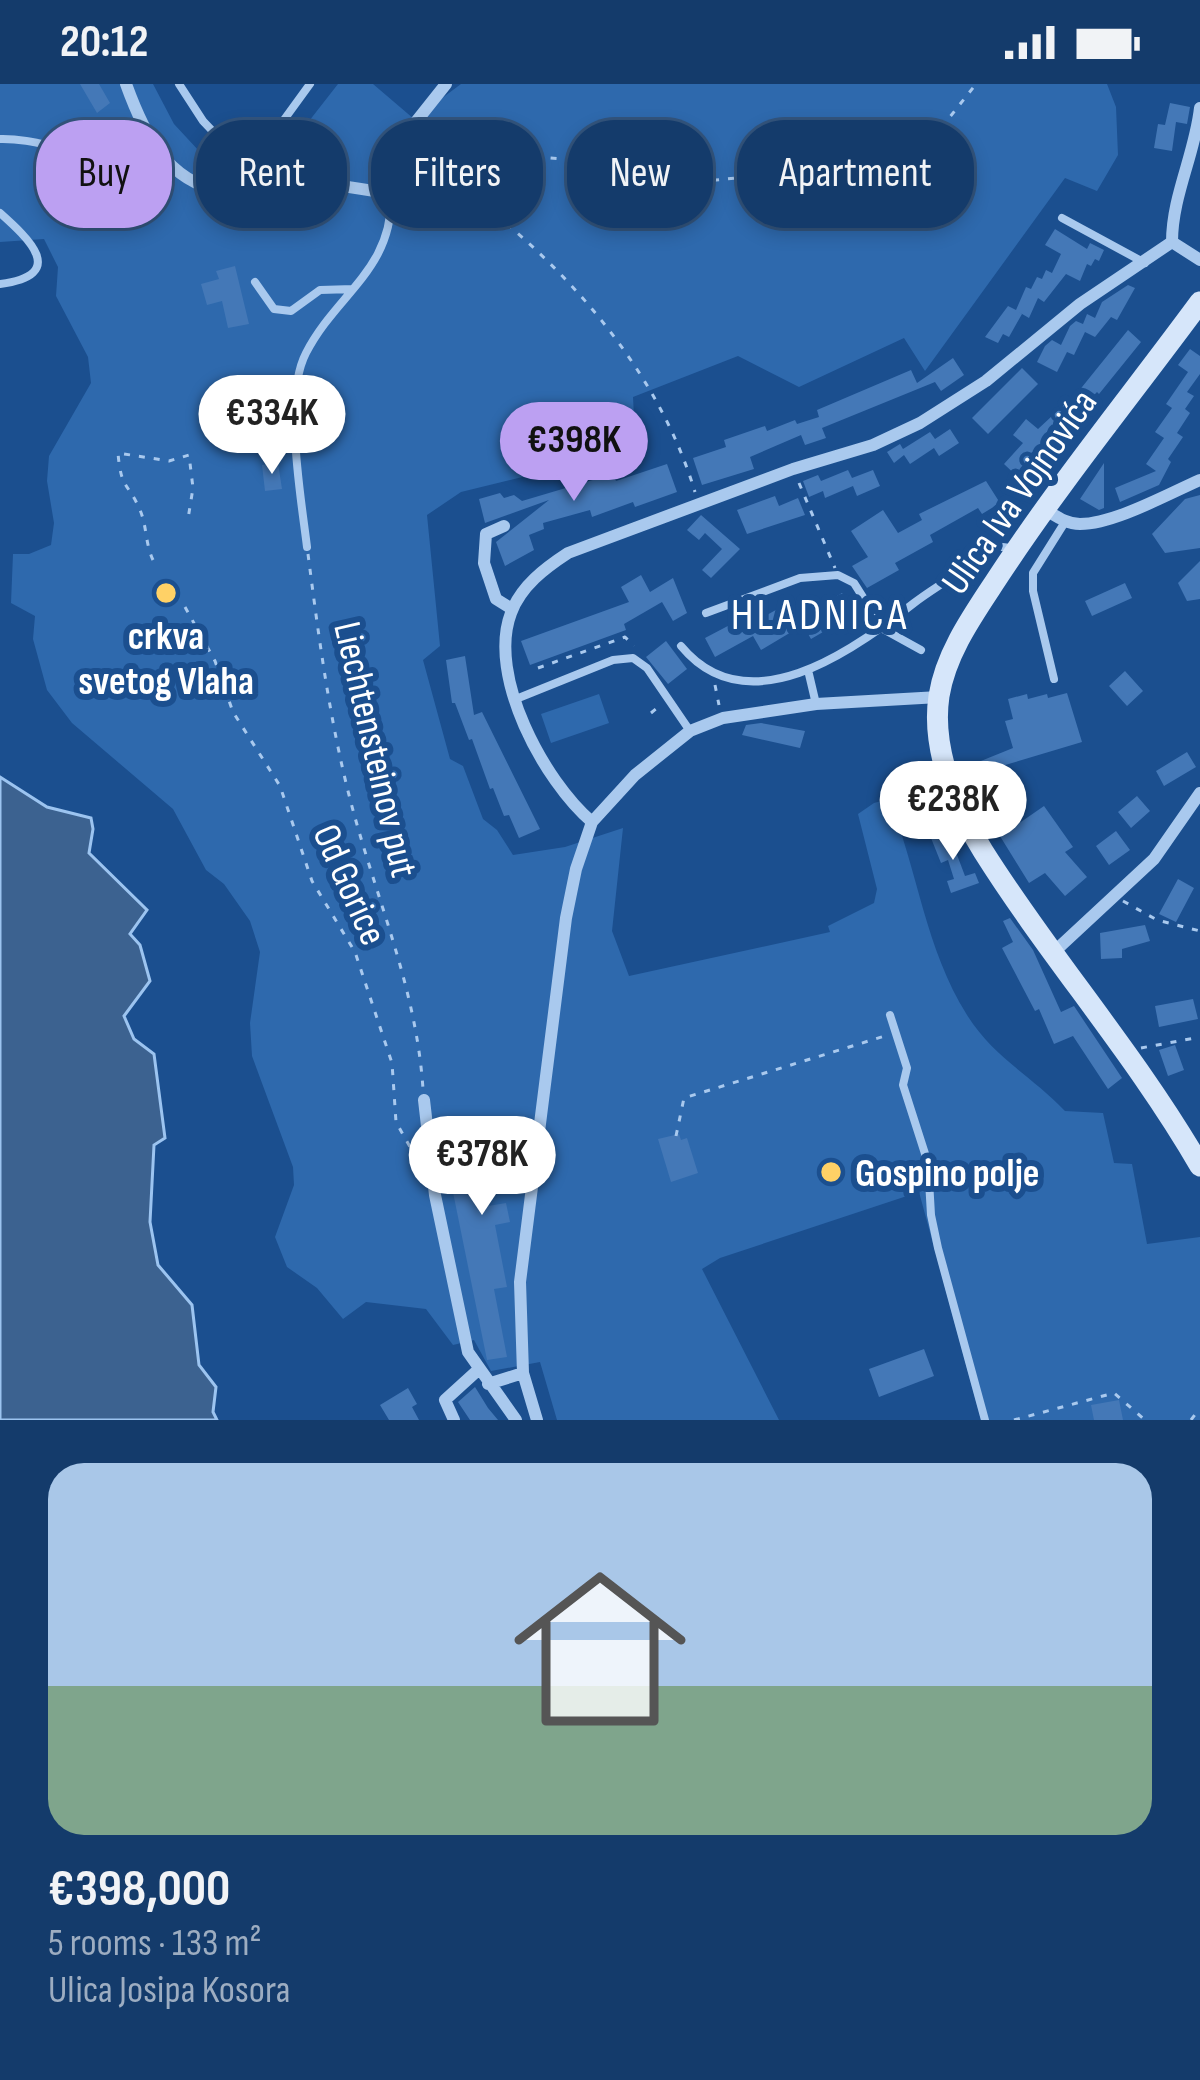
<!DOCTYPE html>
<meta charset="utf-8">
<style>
body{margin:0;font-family:"Sofia Sans Condensed",sans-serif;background:#1d4271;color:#f1f3f6;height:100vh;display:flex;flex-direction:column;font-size:45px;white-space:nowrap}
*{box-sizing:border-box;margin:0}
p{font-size:39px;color:#9dadc1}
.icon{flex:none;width:66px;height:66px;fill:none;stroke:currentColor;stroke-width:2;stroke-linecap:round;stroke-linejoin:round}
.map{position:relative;height:1336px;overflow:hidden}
.panel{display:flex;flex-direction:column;background:#143b6b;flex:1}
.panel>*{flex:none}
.hud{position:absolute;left:36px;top:36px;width:1128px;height:108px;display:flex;gap:24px}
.price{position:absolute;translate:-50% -102px;padding:0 27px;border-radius:42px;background:#fff;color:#222;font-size:39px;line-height:78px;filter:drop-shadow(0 3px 6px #0008)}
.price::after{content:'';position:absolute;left:50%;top:72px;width:36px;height:27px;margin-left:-18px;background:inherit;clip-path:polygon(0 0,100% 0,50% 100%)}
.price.on{background:#bca0f2;color:#111}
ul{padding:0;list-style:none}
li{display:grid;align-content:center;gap:24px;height:636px;padding:0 48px}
li span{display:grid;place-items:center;height:372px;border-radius:36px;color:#555}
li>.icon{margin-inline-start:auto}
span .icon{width:216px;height:216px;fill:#fffc;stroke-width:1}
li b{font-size:51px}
.pill{padding:0 42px;border-radius:48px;background:#143b6b;box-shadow:0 6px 18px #0003,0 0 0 3px #33557e;font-size:42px;line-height:108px}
.pill.on{background:#bca0f2;color:#111}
.status{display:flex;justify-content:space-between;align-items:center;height:84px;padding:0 60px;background:#143b6b;direction:ltr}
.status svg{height:33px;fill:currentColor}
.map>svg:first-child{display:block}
.green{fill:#2e69ad}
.water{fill:#3c6290;stroke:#9cc4f0;stroke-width:3}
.building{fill:#4478b7}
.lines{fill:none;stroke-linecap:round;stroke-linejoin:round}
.path{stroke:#a9c9ee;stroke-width:3;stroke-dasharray:6 9;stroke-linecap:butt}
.service{stroke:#a9c9ee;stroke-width:8}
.minor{stroke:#a9c9ee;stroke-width:12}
.secondary{stroke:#d6e6fa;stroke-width:21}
.poi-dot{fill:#ffd166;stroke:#1b4f8f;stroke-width:4.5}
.labels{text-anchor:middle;stroke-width:12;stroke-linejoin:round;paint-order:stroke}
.street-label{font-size:39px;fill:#fff;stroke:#1b4f8f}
.poi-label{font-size:39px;font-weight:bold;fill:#fff;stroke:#1b4f8f}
.quarter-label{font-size:45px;letter-spacing:3px;fill:#fff;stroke:#1b4f8f}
</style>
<div class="status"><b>20:12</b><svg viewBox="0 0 49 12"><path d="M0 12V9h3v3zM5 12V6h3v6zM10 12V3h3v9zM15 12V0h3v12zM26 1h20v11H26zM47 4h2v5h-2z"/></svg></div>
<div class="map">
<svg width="1200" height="1336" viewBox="0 0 1200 1336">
<rect width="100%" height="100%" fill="#1b4f8f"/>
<path class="green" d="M0,0H153L174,40L212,81L277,78L338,0H373L414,35L461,0H1107L1116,23L1118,71L1097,107L1065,94L925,287L904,254L799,303L738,272L633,313L635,352L558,366L564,383L461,408L427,431L440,562L423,576L450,675L463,682L483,735L497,746L513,771L565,763L623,744L612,847L629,892L830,848L828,842L874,819L877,805L858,730L874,719L889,715C918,787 925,864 967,931C994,974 1032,992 1065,1027L1103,1029L1114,1079L1132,1080L1147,1160L1200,1153V1336H981L919,1108L720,1174L702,1185L779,1336H557L540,1278L491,1287L474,1256L453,1261L426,1225L366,1218L343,1235L317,1204L287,1183L275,1153L294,1101L293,1083L252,972L250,939L260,868L250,837L224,800L206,786L173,725L72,639L47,606L33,555L35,532L11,519L13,470H29L51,461L54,439L47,397L49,372L91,299L88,273L56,212L58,183L44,155L0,158Z
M599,610L609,639L551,659L541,630Z"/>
<path class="water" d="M0,693L47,723L91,734L93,745L89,769L147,826L130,850L140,861L150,897L124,932L134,955L154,970L165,1054L154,1061L150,1138L158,1181L192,1221L199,1281L216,1303L213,1328L217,1336H0Z"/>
<path class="building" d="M80,0H99L110,19L97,29Z
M1170,19L1190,23L1187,40L1176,38L1172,67L1154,64L1158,40L1165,41Z
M1055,145L1087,165L1090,159L1104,166L1099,177L1095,175L1091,182L1087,180L1080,197L1066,190L1044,218L1038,214L1029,234L1017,227L1022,230L1009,253L1003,250L998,259L985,253L1008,222L1016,226L1026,203L1031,205L1037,193L1042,195L1046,186L1052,189L1061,170L1045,161Z
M235,182L249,240L228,244L222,217L207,221L201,200L219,195L216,187Z
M1128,201L1135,204L1117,236L1111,233L1095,253L1085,248L1074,271L1067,268L1057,288L1037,278L1045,262L1052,256L1061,261L1070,242L1076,237L1083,240L1087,230L1095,234L1102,218Z
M1128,246L1141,258L1099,310L1097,308L1067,339L1077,347L1060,366L1065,370L1052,384L1042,375L1022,397L1004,380L1023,359L1013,351L1026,335L1038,345L1078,308Z
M1190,265L1200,272V290L1187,308L1194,312L1185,325L1190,329L1177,349L1183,353L1168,375L1171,378L1159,401L1120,418L1115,404L1156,387L1146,380L1164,354L1155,348L1172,324L1166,320L1188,288L1178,281Z
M953,274L964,291L941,307L935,298L822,344L826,354L805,361L801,351L750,373L754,385L702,401L693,374L726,363L724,356L765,342L767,347L795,336L797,340L819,333L817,326L911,286L917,299Z
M1022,284L1038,300L988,350L972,334Z
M950,345L959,359L939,372L934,364L910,380L904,371L894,379L887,368L900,360L903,365L930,348L935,355Z
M278,379L282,405L265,407L262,381Z
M1104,379V424L1099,426L1080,415Z
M667,380L677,408L635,423L633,418L592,433L590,426L543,439L544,445L529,451L534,466L505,482L496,458L549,416L485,439L479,415L500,409L504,414L514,411L522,417L596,395L594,389L610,383L616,397Z
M848,386L852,394L873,386L880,402L857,412L853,402L825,414L823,407L809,413L803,397L818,391L821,397Z
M986,397L1000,419L982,430L978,424L930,451L933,458L895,479L899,486L867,504L852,482L868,473L851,447L883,426L898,449L922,436L919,430Z
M1200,411V464L1165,469L1152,450L1185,415Z
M775,412L779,422L798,414L805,431L747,450L737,426Z
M701,431L740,465L711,494L702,486L722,465L705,449L699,456L687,446Z
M1200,477V515L1187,517L1178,499Z
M641,491L650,508L673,494L687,529L673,537L662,518L624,540L626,546L530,581L521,557L629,518L621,503Z
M1125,499L1132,514L1092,532L1085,517Z
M842,509L854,530L811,555L803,541L761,566L753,552L715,573L705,554L743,534L747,542L790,518L799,534Z
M666,557L687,585L668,600L646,573Z
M465,572L474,631L482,628L540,745L519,754L509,731L504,732L493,704L490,705L472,655L469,656L455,619H452L446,576Z
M1125,587L1143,607L1127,622L1109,602Z
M1067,609L1082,658L1002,682L1006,691L980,702L971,681L1013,664L1005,637L1013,635L1008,615L1027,610L1028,615L1047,610L1048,614Z
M761,639L805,647L800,664L742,651L746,641Z
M1187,668L1196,683L1164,702L1156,687Z
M1137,712L1150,727L1131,744L1118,728Z
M1044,722L1073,763L1065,768L1087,793L1065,812L1045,789L1029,799L995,744L1013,733L1018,740Z
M948,747L965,792L975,789L979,799L951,809L947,797L954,795L948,776L941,779L931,754Z
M1116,747L1130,766L1109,781L1096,762Z
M1178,795L1194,804L1176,838L1159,830Z
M1010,834L1033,866L1061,928L1074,922L1122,994L1108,1005L1073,952L1054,960L1039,925L1035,927L1002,864L1013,858L1003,837Z
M1145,841L1150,857L1122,865V874L1101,875L1100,849Z
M1193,915L1198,935L1159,943L1155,922Z
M1175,961L1184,986L1168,992L1159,966Z
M511,1033L514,1048L509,1049L513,1067L510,1068L514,1086L483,1094L488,1122L506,1119L510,1138L495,1141L507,1203L494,1205L507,1273L487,1276L442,1054L490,1045L488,1038Z
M679,1050L681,1056L687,1054L698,1089L671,1098L658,1055Z
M924,1265L934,1292L879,1313L869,1285Z
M475,1303L488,1324L498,1336H470L458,1318Z
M408,1304L417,1320L412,1323L419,1336H389L380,1321Z
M1119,1316L1123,1336H1094L1091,1321Z"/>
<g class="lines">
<path class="path" d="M747,93L764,84L775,69
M429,116L457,90L482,78L528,72L573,76L626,75L716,96L746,93L760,109L752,129L775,113L814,102L864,113L923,67L976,0
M402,130C420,120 440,105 462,109C480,112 500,133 514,146C594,216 664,305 695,408
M799,399L835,484
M308,470C320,563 332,655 358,744C383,831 417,913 423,1005
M153,476C145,459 147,442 140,426C128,398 121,406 118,369L169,377L189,371L193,404L188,435
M185,523L215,577L233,628L280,702L312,797L355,868L392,979L396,1038L418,1077
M538,584L625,553L634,562
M715,601L719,621
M651,629L662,620
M1123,817L1157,836L1200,847
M1141,964L1200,953
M676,1052L684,1014L888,951
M1014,1336L1114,1309L1145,1336
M1191,1336L1200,1324"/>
<path class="service" d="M179,0L203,37L239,75L262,66L310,0
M0,55C47,54 76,78 127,63L142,42
M0,129C28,154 69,191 0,200
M1062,134L1145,179
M255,198L274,225L291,227L320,206L353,205
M307,463C301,413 283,313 306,269C336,210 394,185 391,110
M706,529L800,494L838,491L854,499L883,545L921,566
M681,562C747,642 852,568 914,519C936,502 961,490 981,469L995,462L1010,464
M808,586L816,620
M1054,595L1033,507V489L1065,438
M516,615L613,576L633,574L647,584L690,647
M890,931L907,984L903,1001L928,1079L931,1131L938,1164L985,1336"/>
<path class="minor" d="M126,0C143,47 166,98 222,107C241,110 267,99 287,98C321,97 357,105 390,109L415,39L446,0
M1200,24C1195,70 1172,112 1172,158L1200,176
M1044,425C1056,432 1066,440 1080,440C1114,440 1168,410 1200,396
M504,442L486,450L484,479L496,515L512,525
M592,738C544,697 487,592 511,529C521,502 545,484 568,469L793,385L873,361L920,339L986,297L1080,220L1172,158
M1055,867L1154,775L1200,709
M424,1016L435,1111L468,1268L516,1336
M488,1300L523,1289
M454,1336L445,1316L478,1286
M537,1336L523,1289L520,1198L566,834L576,785L592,738L635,691L690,647L723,634L816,620L939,613"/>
<path class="secondary" d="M1200,218C1133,309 1062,396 1000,490C976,527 946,567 939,612C931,665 955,722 983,767C1051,875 1136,971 1200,1082"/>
</g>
<g class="poi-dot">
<circle cx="166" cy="509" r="12"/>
<circle cx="831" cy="1088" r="12"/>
</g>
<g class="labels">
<g class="street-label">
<text transform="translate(1018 407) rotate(-55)" y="14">Ulica Iva Vojnovića</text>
<text transform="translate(377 665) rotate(77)" y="14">Liechtensteinov put</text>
<text transform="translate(351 800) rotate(66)" y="14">Od Gorice</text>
</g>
<g class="poi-label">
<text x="166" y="565">crkva<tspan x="166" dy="45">svetog Vlaha</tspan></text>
<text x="855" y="1102" text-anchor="start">Gospino polje</text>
</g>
<g class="quarter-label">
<text x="820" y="545">HLADNICA</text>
</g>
</g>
</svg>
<b class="price" style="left:272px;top:393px">€334K</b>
<b class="price on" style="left:574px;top:420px">€398K</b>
<b class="price" style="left:953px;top:779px">€238K</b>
<b class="price" style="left:482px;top:1134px">€378K</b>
<div class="hud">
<a class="pill on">Buy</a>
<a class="pill">Rent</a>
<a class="pill">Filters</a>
<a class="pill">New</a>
<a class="pill">Apartment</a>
</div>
</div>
<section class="panel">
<ul>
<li><span style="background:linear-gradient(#a9c7e8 60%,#7fa58c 0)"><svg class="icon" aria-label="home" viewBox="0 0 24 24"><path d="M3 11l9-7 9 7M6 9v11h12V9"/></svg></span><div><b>€398,000</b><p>5 rooms · 133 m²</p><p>Ulica Josipa Kosora</p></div></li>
</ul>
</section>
